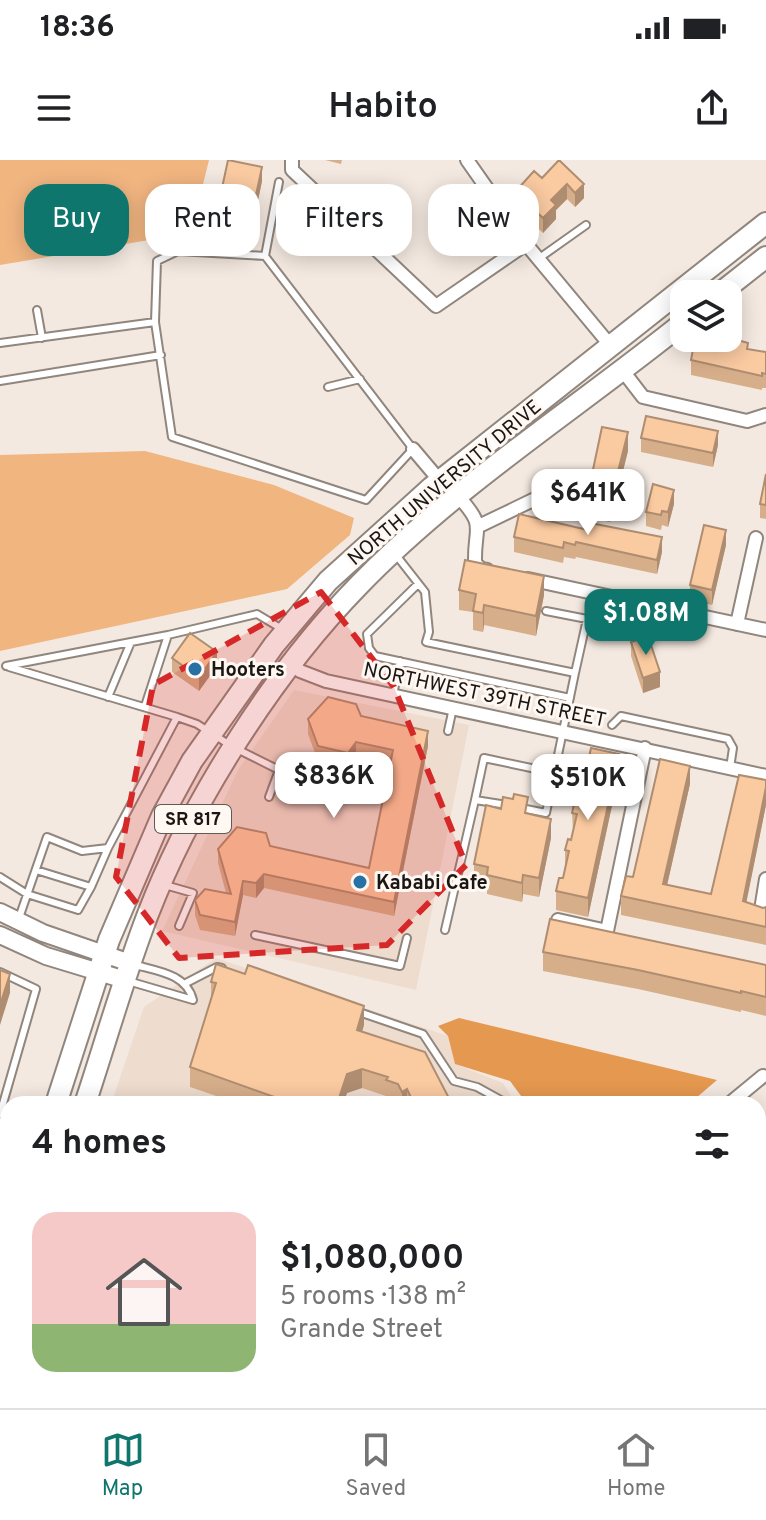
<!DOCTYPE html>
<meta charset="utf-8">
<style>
body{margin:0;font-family:Overpass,sans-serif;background:#f6f6f6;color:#202124;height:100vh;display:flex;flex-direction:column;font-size:30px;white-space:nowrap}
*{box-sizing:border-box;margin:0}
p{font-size:26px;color:#757577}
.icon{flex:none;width:44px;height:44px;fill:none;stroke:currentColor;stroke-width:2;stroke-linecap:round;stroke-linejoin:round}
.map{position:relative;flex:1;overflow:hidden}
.side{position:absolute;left:0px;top:936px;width:766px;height:312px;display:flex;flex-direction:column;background:#fff;border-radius:24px 24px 0 0;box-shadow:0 4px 20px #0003}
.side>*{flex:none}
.banner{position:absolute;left:24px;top:24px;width:718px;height:72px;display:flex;gap:16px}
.fabs{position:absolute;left:670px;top:120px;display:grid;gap:16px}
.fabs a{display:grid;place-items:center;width:72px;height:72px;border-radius:16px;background:#fff;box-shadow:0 4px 20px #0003;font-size:40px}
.price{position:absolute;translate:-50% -68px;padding:0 18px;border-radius:16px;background:#fff;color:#222;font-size:26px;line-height:52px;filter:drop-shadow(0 2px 4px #0008)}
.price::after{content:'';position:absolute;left:50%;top:48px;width:24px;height:18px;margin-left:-12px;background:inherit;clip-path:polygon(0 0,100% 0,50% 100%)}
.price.current{background:#0f766e;color:#fff}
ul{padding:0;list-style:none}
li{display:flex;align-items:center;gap:24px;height:200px;padding:0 32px}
li span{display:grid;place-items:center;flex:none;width:224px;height:160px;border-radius:24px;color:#555}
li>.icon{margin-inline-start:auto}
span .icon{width:96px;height:96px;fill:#fffc;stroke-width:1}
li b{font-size:34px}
h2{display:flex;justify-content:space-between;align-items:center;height:96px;padding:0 32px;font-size:34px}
.chip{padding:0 28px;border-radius:24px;background:#fff;box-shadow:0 4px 20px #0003;font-size:28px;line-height:72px}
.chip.current{background:#0f766e;color:#fff}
.status{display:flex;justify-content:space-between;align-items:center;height:56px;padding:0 40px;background:#fff;direction:ltr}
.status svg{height:22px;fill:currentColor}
header{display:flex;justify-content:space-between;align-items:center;height:104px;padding:0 32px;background:#fff;font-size:36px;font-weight:600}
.menu{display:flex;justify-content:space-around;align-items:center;height:112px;border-top:2px solid #e0e0e0;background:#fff;font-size:22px;color:#757577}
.menu a{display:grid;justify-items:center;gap:4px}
.menu .current{color:#0f766e}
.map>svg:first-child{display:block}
.built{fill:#eedcce}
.green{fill:#f1b580}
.water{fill:#e5984f}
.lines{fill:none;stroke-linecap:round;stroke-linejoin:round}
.service-casing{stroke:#90867d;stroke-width:10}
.minor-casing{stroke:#90867d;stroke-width:16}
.tertiary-casing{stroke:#90867d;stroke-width:20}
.primary-casing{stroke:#90867d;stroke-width:24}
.service{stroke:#fff;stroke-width:6}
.minor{stroke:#fff;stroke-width:12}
.tertiary{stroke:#fff;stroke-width:16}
.primary{stroke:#fff;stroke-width:20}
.wall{fill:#d7ae8a}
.shaded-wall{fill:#af8d71}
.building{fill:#facaa1;stroke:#af8d71;stroke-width:2}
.marked{fill:#d62828;fill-opacity:0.2;stroke:#d62828;stroke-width:6;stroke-dasharray:16 10;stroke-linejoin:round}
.poi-dot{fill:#2871a5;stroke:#fef7f2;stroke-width:3}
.labels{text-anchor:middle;stroke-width:6;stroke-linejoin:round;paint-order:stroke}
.shield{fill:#fef7f2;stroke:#5e5a56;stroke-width:2}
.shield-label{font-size:18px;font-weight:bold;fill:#1a1613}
.street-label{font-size:20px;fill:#1a1613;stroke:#fef7f2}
.poi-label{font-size:20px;font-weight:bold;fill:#1a1613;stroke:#fef7f2;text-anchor:start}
</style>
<div class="status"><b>18:36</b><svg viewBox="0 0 49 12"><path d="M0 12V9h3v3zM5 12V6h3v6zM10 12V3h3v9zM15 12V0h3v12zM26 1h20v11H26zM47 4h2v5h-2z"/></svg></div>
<header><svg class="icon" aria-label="menu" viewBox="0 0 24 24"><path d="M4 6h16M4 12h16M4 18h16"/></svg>Habito<svg class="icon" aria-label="share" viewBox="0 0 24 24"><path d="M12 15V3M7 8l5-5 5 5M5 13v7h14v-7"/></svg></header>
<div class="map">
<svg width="766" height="1248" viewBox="0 0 766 1248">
<rect width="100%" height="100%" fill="#f4e9e0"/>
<path class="built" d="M294,530L469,565L416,830L162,771L238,610Z
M216,798L448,876L455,904L503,923L516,944H111L144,847Z
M24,1240H461V1248H21Z"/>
<path class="green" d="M0,0H209L191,73L0,105Z
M145,291L274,325L354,358L350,375L287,429L0,491V295Z"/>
<path class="water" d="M459,858L717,920L689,944H527L510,921L455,904L448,876L438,866Z"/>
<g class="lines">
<defs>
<path id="service" d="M178,91L265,96L413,289L366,340L172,277L155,162L157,101Z
M265,96L279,22
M538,99L586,65
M37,150L42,178
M0,183L155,162
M0,221L161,195
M328,227L360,219
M535,339L559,345L562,318
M396,395L425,432L429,472L426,482L575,513L546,653L521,648
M418,424L367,474L369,488L375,496L570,538
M546,451L587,459L575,513
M168,475L257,454L282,469
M131,482L168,475L145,546
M6,506L131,482L108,537
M9,507L177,557
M393,535L400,501
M612,565L621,556L728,579L733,588L730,608
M448,571L453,548
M507,645L475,640L484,598L555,613
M36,710L91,727L108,688
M0,717L27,734L78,750L91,727
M165,725L193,733L179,766
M19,758L47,677L82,691L108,688L177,557L197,564L233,587L279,610L269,637
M445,770L475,640
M255,775L400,806L407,778
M132,804C156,811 186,813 193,840
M0,812L36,829L0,954
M128,821L193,840
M186,823L217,807L222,808
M359,852L423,874L454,921L477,927L508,944
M758,1009L766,1020
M0,1042L8,1044
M758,1062L766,1075
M758,1102L766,1096
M147,1240L172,1248
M257,1240L258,1248
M346,1240L372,1248
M423,1240L444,1246
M697,1240L727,1248
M40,1248L43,1240
M126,1248L129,1240
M759,1248L766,1215"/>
<path id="minor" d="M292,0V10L436,146L526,84
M467,0L526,84L610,185
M623,211L643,237L747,261L766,255
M413,289L440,321
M458,336C487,368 474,365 475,403L481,409L487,410
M479,366L535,339L563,317
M528,419L766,470
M737,464L756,378
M293,504L300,511L326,521L766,616
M766,719L760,756L766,758
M558,760L607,771
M607,771L645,588
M729,944L763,916
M487,1248L489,1240"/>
<path id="tertiary" d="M0,752L43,773L130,803
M0,775L46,796L125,820"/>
<path id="primary" d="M719,134L766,97
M56,944L109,780L162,656L192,601L274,485L328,421L432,327L766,63
M85,944C106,881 124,816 148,754C192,640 274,512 359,425C456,325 576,249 684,162
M8,1111V1141
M0,1206L8,1181"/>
</defs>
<use href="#service" class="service-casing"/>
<use href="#minor" class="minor-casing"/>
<use href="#tertiary" class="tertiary-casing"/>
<use href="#primary" class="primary-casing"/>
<use href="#service" class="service"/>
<use href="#minor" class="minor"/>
<use href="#tertiary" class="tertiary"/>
<use href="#primary" class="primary"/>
</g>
<path class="wall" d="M325,0H342L341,4Z
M559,0L584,38L575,47L567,39L556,50V59L543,73L515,46V32L542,18Z
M262,21L256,50L222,42V28Z
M732,187L766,192V228H762V230L691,215V200Z
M641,278L718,285L713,307L641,292Z
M628,291L610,362L587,357V338Z
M766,314V359L760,358V344Z
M674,344L668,367L662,365L661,370L646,366V352Z
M519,354L662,392L657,414L576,397L575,399L564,397L563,403L514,392V377Z
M726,385L712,445L690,440V425Z
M459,430L544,435L536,476L484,465L483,472L473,470V452L459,450Z
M631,482L660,527L643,533L631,496Z
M172,498L217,506L199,531L172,512Z
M361,556L428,586L394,756L264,728L256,738L243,735L235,776L200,770L195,755V740L226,733L218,703V689L270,686L369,708L390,603L356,597L348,607L318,601L308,574V559Z
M619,613L588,757L556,750V731L563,718L565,708V690L571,680L573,672L572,653Z
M690,624L667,725L711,734L766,645L746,742L763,748L766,747V785L621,755V736Z
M528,654L551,678L539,737L523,734L522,742L487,734V725L474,723V704Z
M543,792L766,805V856L741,850V852L638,829L543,811Z
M211,822L364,865L362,871L452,944H399L386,939V936L362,928L347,933L343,944H240L190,927V907L211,841Z"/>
<path class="shaded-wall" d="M262,7V21L256,50V35Z
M567,24V39L556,50V59L543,73V58L551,40Z
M584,24V38L575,47V33Z
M718,271V285L713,307V293Z
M628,272V291L610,362V343Z
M674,330V344L668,367V352Z
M726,370V385L712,445V430Z
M662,377V392L657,414V400Z
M544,416V435L536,476V456Z
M484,445V465L483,472V453Z
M217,492V506L199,531V517Z
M660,512V527L643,533V518Z
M428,571V586L394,756V742Z
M356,582V597L348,607V593Z
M619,594V613L588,757V738Z
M690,606V624L663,743V724Z
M766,627V645L743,759V741Z
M551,659V678L539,737V718Z
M264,714V728L256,738V723Z
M523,715V734L522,742V723Z
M243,721V735L235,776V762Z
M10,814V833L0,865V845Z
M364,846V865L357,889V870Z
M362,909V928L347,933L343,944H337L347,914Z
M407,929V944H402V932Z"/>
<path class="building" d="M228,0L262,7L256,35L222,28Z
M559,0L584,24L575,33L567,24L551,40L556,45L543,58L515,32L534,11L542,18Z
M695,179L732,187L734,179L748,183L747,189L766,192V214L762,213V216L691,200Z
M646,256L718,271L713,293L641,278Z
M602,267L628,272L610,343L587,338Z
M766,314V345L760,344Z
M653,324L674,330L668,352L662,351L661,355L646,352Z
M519,354L588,370L590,363L662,377L657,400L576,382L575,385L564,382L563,388L514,377Z
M704,365L726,370L712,430L690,425Z
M465,400L544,416L536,456L484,445L483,453L473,451L476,434L459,430Z
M190,473L217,492L199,517L172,498Z
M648,476L660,512L643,518L631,482Z
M328,537L356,544L361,556L428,571L394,742L264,714L256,723L243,721L235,762L200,755L195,740L205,729L231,734L218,689L237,667L266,673L270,686L369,708L393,590L356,582L348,593L318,586L308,559Z
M591,588L619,594L588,738L556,731L559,718H563L569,691L565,690L568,679L571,680L577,654L572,653L584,601L588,602Z
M660,599L690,606L663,724L711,734L739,615L766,620V627L743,741L763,748L766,747V767L621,736L626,716L633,717Z
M514,634L528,637L525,653L551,659L539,718L523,715L522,723L487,715L488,707L474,704L486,645L501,649L503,637L513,639Z
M550,759L766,805V837L741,831V833L638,810L543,792Z
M216,804L245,814L248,805L364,846L357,870L425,892L452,944H414L407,929L402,932L398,924L386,920L388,917L362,909L347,914L337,944H294L190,907L216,823L211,822Z
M0,810L10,814L0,845Z
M502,937L505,944H488Z
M277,1240H341L367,1248H274Z
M569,1240H637L642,1248H557Z"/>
<path class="marked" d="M321,432L394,527L466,705L387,785L179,798L116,717L153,525Z"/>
<g class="poi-dot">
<circle cx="195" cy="509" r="8"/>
<circle cx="360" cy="722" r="8"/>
</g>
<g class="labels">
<rect class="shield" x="155" y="645" width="76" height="28" rx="6"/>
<g class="shield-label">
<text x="193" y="665">SR 817</text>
</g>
<g class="street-label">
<text transform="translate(444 322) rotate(-40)" y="7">NORTH UNIVERSITY DRIVE</text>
<text transform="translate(485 534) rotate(12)" y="7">NORTHWEST 39TH STREET</text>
</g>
<g class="poi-label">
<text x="211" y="516">Hooters</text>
<text x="376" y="729">Kababi Cafe</text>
</g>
</g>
</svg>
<div class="fabs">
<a><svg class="icon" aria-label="layers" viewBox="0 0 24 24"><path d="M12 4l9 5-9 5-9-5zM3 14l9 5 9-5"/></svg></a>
</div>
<b class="price" style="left:588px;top:377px">$641K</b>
<b class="price current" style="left:646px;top:497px">$1.08M</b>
<b class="price" style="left:334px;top:660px">$836K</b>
<b class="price" style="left:588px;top:662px">$510K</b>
<div class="banner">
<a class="chip current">Buy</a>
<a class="chip">Rent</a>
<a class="chip">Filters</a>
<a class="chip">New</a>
</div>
<section class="side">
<h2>4 homes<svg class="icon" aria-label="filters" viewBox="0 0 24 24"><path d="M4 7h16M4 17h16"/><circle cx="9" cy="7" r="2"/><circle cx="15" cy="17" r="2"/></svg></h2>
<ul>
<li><span style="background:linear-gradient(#f6c9c9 70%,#8fb573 0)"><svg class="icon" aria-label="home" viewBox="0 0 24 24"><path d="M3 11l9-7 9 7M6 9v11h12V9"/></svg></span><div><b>$1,080,000</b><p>5 rooms · 138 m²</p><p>Grande Street</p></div></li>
</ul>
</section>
</div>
<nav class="menu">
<a class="current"><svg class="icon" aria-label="map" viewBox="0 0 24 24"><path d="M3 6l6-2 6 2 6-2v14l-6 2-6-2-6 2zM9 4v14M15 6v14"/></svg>Map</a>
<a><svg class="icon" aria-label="saved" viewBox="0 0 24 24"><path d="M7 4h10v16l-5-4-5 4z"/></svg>Saved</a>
<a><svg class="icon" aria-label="home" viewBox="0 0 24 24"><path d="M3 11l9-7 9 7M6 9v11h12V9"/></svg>Home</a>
</nav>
